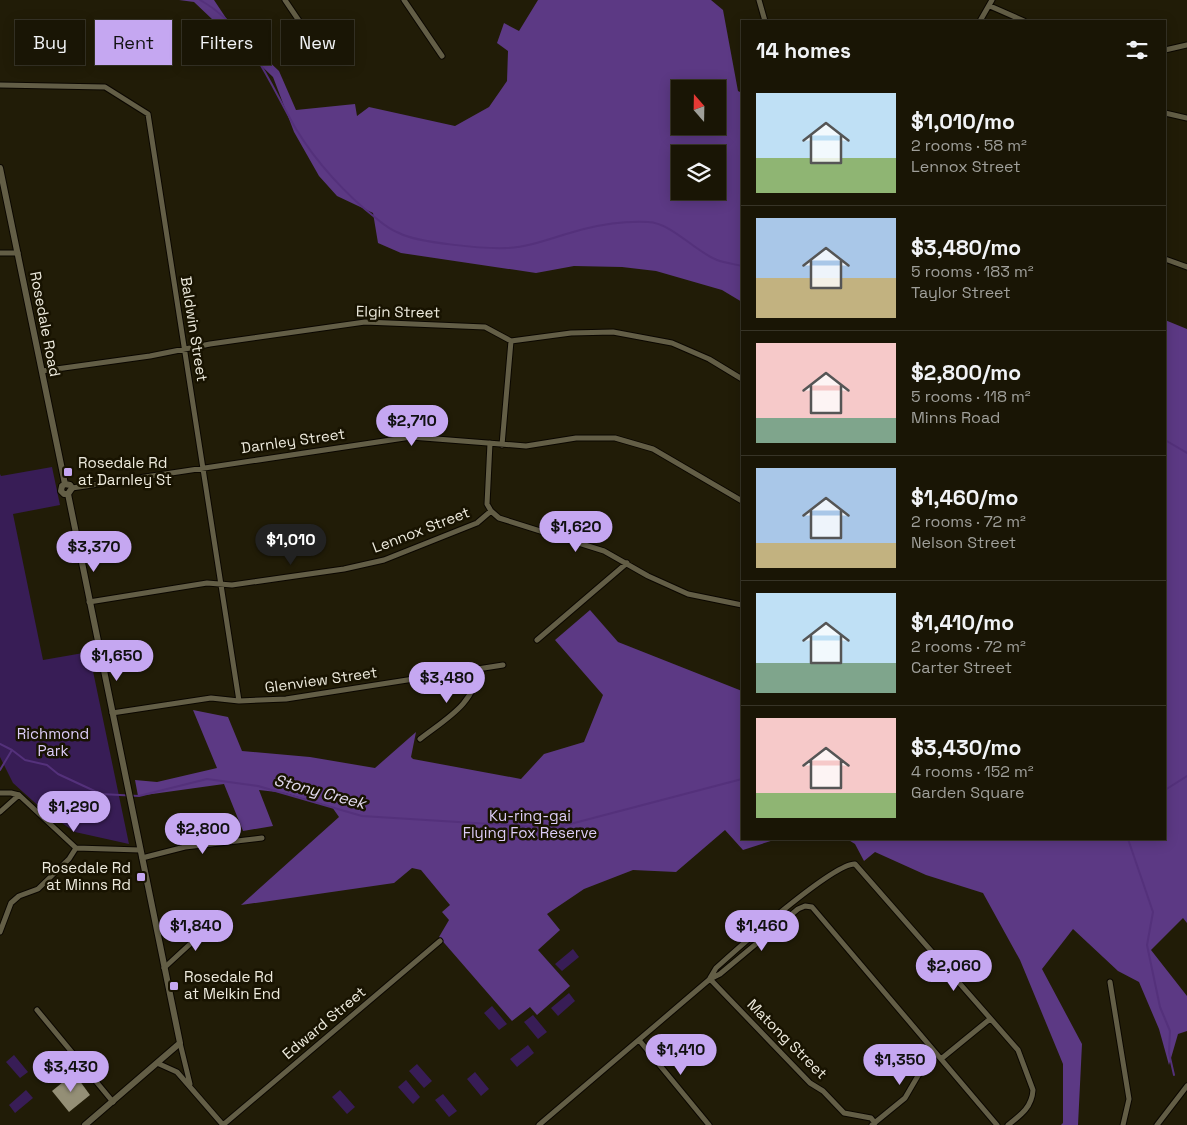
<!DOCTYPE html>
<meta charset="utf-8">
<style>
body{margin:0;font-family:"Space Grotesk",sans-serif;background:#262213;color:#f1f3f6;height:100vh;display:flex;flex-direction:column;font-size:19px;white-space:nowrap}
*{box-sizing:border-box;margin:0}
p{font-size:16px;color:#9f9f9a}
.icon{flex:none;width:28px;height:28px;fill:none;stroke:currentColor;stroke-width:2;stroke-linecap:round;stroke-linejoin:round}
.map{position:relative;flex:1;overflow:hidden}
.drawer{position:absolute;left:741px;top:20px;width:425px;height:820px;display:flex;flex-direction:column;background:#191505;border-radius:0px;box-shadow:0 2px 12px #0003,0 0 0 1px #373427}
.drawer>*{flex:none}
.hud{position:absolute;left:15px;top:20px;width:475px;height:45px;display:flex;gap:10px}
.needle{width:32px;rotate:340deg}
.controls{position:absolute;left:671px;top:80px;display:grid;gap:10px}
.controls a{display:grid;place-items:center;width:55px;height:55px;border-radius:0px;background:#191505;box-shadow:0 2px 12px #0003,0 0 0 1px #373427;font-size:25px}
.price{position:absolute;translate:-50% -42px;padding:0 11px;border-radius:18px;background:#c5a7f1;color:#111;font-size:16px;line-height:32px;filter:drop-shadow(0 1px 2px #0008)}
.price::after{content:'';position:absolute;left:50%;top:30px;width:15px;height:11px;margin-left:-8px;background:inherit;clip-path:polygon(0 0,100% 0,50% 100%)}
.price.current{background:#222;color:#fff}
ul{padding:0;list-style:none}
li{display:flex;align-items:center;gap:15px;height:125px;padding:0 15px}
li+li{border-top:1px solid #373427}
li span{display:grid;place-items:center;flex:none;width:140px;height:100px;border-radius:0px;color:#555}
li>.icon{margin-inline-start:auto}
span .icon{width:60px;height:60px;fill:#fffc;stroke-width:1}
li b{font-size:21px}
h2{display:flex;justify-content:space-between;align-items:center;height:60px;padding:0 15px;font-size:21px}
.tag{padding:0 18px;border-radius:0px;background:#191505;box-shadow:0 2px 12px #0003,0 0 0 1px #373427;font-size:18px;line-height:45px}
.tag.current{background:#c5a7f1;color:#111}
.map>svg:first-child{display:block}
.green{fill:#381d56}
.forest{fill:#5c3984;fill-rule:evenodd}
.lines{fill:none;stroke-linecap:round;stroke-linejoin:round}
.stream{stroke:#54317b;stroke-width:2}
.building{fill:#948f76}
.minor-casing{stroke:#0b0700;stroke-width:7}
.tertiary-casing{stroke:#0b0700;stroke-width:8}
.minor{stroke:#635e46;stroke-width:5}
.tertiary{stroke:#635e46;stroke-width:6}
.poi-dot{fill:#c5a7f1;stroke:#181301;stroke-width:2}
.labels{text-anchor:middle;stroke-width:5;stroke-linejoin:round;paint-order:stroke}
.street-label{font-size:15px;fill:#edeadd;stroke:#181301}
.poi-label{font-size:15px;fill:#edeadd;stroke:#181301;text-anchor:start}
.park-label{font-size:15px;fill:#ddcdf8;stroke:#181301}
.water-label{font-size:16px;font-style:italic;fill:#e2daef;stroke:#181301}
</style>
<div class="map">
<svg width="1187" height="1125" viewBox="0 0 1187 1125">
<rect width="100%" height="100%" fill="#211c07"/>
<path class="green" d="M52,467L60,505L13,514L43,660L89,652L129,844L75,832L43,810L13,783L0,757V474L1,476Z
M573,949L579,957L562,971L555,964Z
M569,993L575,1001L558,1016L551,1008Z
M492,1006L507,1024L499,1030L484,1013Z
M533,1015L547,1032L538,1039L524,1022Z
M706,1042L713,1049L696,1064L689,1056Z
M528,1045L534,1053L517,1067L510,1059Z
M14,1055L28,1072L20,1078L6,1062Z
M417,1064L432,1081L424,1088L409,1071Z
M475,1072L489,1089L481,1096L467,1079Z
M406,1080L420,1097L413,1104L398,1087Z
M26,1090L33,1098L15,1113L9,1105Z
M340,1090L355,1107L347,1114L332,1097Z
M443,1094L457,1111L449,1117L435,1100Z"/>
<path class="forest" d="M179,0H214L232,27L279,71L296,110L355,104L357,116L369,107L455,126L489,107L507,81L508,51L497,43L504,23L519,31L538,0H711L723,10L738,91L742,93V302L722,290L656,271L622,267L574,266L536,273L401,253L378,243L373,213L337,196L319,176L294,132L273,77L194,2ZM680,89H718V126H680ZM680,154H718V191H680Z
M1165,320L1187,329V923L1183,918L1151,950L1187,996V1031L1178,1034L1169,1065L1159,1029L1139,982L1118,971L1073,929L1042,969L1082,1044L1078,1125H1061L1063,1123V1064L1020,960L983,893L926,875L875,852L864,861L855,844L847,839H1165Z
M590,610L618,642L742,691V839H777L743,850L725,830L676,872L633,870L584,889L547,914L560,930L538,950L570,986L537,1015L530,1007L512,1021L439,937L449,920L442,912L450,905L421,870L412,868L394,883L241,905L339,817L332,807L285,793L259,790L273,826L243,831L224,784L138,796L135,780L157,782L217,768L193,710L228,717L242,751L310,757L375,768L416,732L411,757L413,759L521,779L544,754L584,742L603,695L555,640Z"/>
<g class="lines">
<path class="stream" d="M200,0C250,28 269,83 296,129C316,162 346,195 377,219C383,224 391,230 399,233C418,243 485,249 507,248C533,247 559,235 584,229C604,224 627,221 648,222C672,223 694,251 717,260C725,263 734,264 742,266
M1165,440L1187,453
M0,744L12,750
M0,770L12,750L25,760L47,765L58,774L101,794L139,796L207,779L258,786L362,816L555,828L742,779
M1165,790L1187,776
M1128,839L1153,912L1147,945L1160,1007L1170,1031L1169,1053L1174,1075"/>
</g>
<path class="building" d="M74,1073L90,1095L69,1112L52,1091Z"/>
<g class="lines">
<defs>
<path id="minor" d="M285,0L316,46
M404,0L442,56
M759,0L765,21
M990,6L1024,21
M980,21L992,0
M1165,50L1187,45
M0,85L105,87L148,114L239,701
M1165,113L1187,118
M0,253H18
M1165,259L1187,267
M42,371L150,356L210,344L365,322L485,327L511,341L571,333L613,332L672,343L709,359L742,379
M490,443L487,504L491,511L499,518L604,551L648,576L688,594L742,605
M502,445L511,341
M72,488L411,437L526,446L576,438H615L653,449L742,501
M89,602L207,583L232,585L344,569L384,560L477,523L491,511
M537,640L627,563
M112,713L211,698L239,701L286,699L503,665
M420,739C444,720 477,703 477,669
M0,793H11L19,795L76,848L140,850
M0,812L19,795
M142,858L185,847L262,838
M0,932L11,903L19,896L38,889L69,859L76,848
M164,968L214,922
M710,978L716,968C737,949 833,863 855,864L1018,1050L1033,1090C1032,1107 1021,1115 1008,1125
M710,979L810,1083L823,1091L844,1113L871,1118L875,1123
M1110,982L1129,1099L1123,1125
M37,1010L113,1102
M639,1040L709,1125
M180,1043L190,1084
M941,1059L990,1019
M157,1063L177,1072L223,1125
M223,1125L440,941
M539,1125L710,979L720,974L798,909L805,906L812,907L997,1125
M872,1125L905,1098L933,1050
M1157,1125L1187,1086"/>
<path id="tertiary" d="M0,168L65,484
M65,484L62,486L61,491L64,494H68
M65,484L70,485L72,488L68,494
M68,494L180,1043L85,1125"/>
</defs>
<use href="#minor" class="minor-casing"/>
<use href="#tertiary" class="tertiary-casing"/>
<use href="#minor" class="minor"/>
<use href="#tertiary" class="tertiary"/>
</g>
<g class="poi-dot">
<rect x="63" y="467" width="10" height="10" rx="2.5"/>
<rect x="136" y="872" width="10" height="10" rx="2.5"/>
<rect x="169" y="981" width="10" height="10" rx="2.5"/>
</g>
<g class="labels">
<g class="street-label">
<text transform="translate(398 312) rotate(1)" y="5">Elgin Street</text>
<text transform="translate(45 324) rotate(79)" y="5">Rosedale Road</text>
<text transform="translate(194 329) rotate(81)" y="5">Baldwin Street</text>
<text transform="translate(293 441) rotate(-8)" y="5">Darnley Street</text>
<text transform="translate(421 530) rotate(-21)" y="5">Lennox Street</text>
<text transform="translate(321 680) rotate(-8)" y="5">Glenview Street</text>
<text transform="translate(324 1023) rotate(-40)" y="5">Edward Street</text>
<text transform="translate(787 1039) rotate(45)" y="5">Matong Street</text>
</g>
<g class="poi-label">
<text x="78" y="468">Rosedale Rd<tspan x="78" dy="17">at Darnley St</tspan></text>
<text x="131" y="873" text-anchor="end">Rosedale Rd<tspan x="131" dy="17">at Minns Rd</tspan></text>
<text x="184" y="982">Rosedale Rd<tspan x="184" dy="17">at Melkin End</tspan></text>
</g>
<g class="park-label">
<text x="53" y="739">Richmond<tspan x="53" dy="17">Park</tspan></text>
<text x="530" y="821">Ku-ring-gai<tspan x="530" dy="17">Flying Fox Reserve</tspan></text>
</g>
<g class="water-label">
<text transform="translate(320 791) rotate(15)" y="6">Stony Creek</text>
</g>
</g>
</svg>
<div class="controls">
<a><svg class="needle" viewBox="-14 -14 28 28"><path d="M0-13l5 13h-10z" fill="#e53935"/><path d="M0 13l5-13h-10z" fill="#9f9f9a"/></svg></a>
<a><svg class="icon" aria-label="layers" viewBox="0 0 24 24"><path d="M12 4l9 5-9 5-9-5zM3 14l9 5 9-5"/></svg></a>
</div>
<b class="price" style="left:412px;top:447px">$2,710</b>
<b class="price" style="left:576px;top:553px">$1,620</b>
<b class="price current" style="left:291px;top:566px">$1,010</b>
<b class="price" style="left:94px;top:573px">$3,370</b>
<b class="price" style="left:117px;top:682px">$1,650</b>
<b class="price" style="left:447px;top:704px">$3,480</b>
<b class="price" style="left:74px;top:833px">$1,290</b>
<b class="price" style="left:203px;top:855px">$2,800</b>
<b class="price" style="left:196px;top:952px">$1,840</b>
<b class="price" style="left:762px;top:952px">$1,460</b>
<b class="price" style="left:954px;top:992px">$2,060</b>
<b class="price" style="left:681px;top:1076px">$1,410</b>
<b class="price" style="left:900px;top:1086px">$1,350</b>
<b class="price" style="left:71px;top:1093px">$3,430</b>
<div class="hud">
<a class="tag">Buy</a>
<a class="tag current">Rent</a>
<a class="tag">Filters</a>
<a class="tag">New</a>
</div>
<section class="drawer">
<h2>14 homes<svg class="icon" aria-label="filters" viewBox="0 0 24 24"><path d="M4 7h16M4 17h16"/><circle cx="9" cy="7" r="2"/><circle cx="15" cy="17" r="2"/></svg></h2>
<ul>
<li><span style="background:linear-gradient(#bfe0f5 65%,#8fb573 0)"><svg class="icon" aria-label="home" viewBox="0 0 24 24"><path d="M3 11l9-7 9 7M6 9v11h12V9"/></svg></span><div><b>$1,010/mo</b><p>2 rooms · 58 m²</p><p>Lennox Street</p></div></li>
<li><span style="background:linear-gradient(#a9c7e8 60%,#c2b280 0)"><svg class="icon" aria-label="home" viewBox="0 0 24 24"><path d="M3 11l9-7 9 7M6 9v11h12V9"/></svg></span><div><b>$3,480/mo</b><p>5 rooms · 183 m²</p><p>Taylor Street</p></div></li>
<li><span style="background:linear-gradient(#f6c9c9 75%,#7fa58c 0)"><svg class="icon" aria-label="home" viewBox="0 0 24 24"><path d="M3 11l9-7 9 7M6 9v11h12V9"/></svg></span><div><b>$2,800/mo</b><p>5 rooms · 118 m²</p><p>Minns Road</p></div></li>
<li><span style="background:linear-gradient(#a9c7e8 75%,#c2b280 0)"><svg class="icon" aria-label="home" viewBox="0 0 24 24"><path d="M3 11l9-7 9 7M6 9v11h12V9"/></svg></span><div><b>$1,460/mo</b><p>2 rooms · 72 m²</p><p>Nelson Street</p></div></li>
<li><span style="background:linear-gradient(#bfe0f5 70%,#7fa58c 0)"><svg class="icon" aria-label="home" viewBox="0 0 24 24"><path d="M3 11l9-7 9 7M6 9v11h12V9"/></svg></span><div><b>$1,410/mo</b><p>2 rooms · 72 m²</p><p>Carter Street</p></div></li>
<li><span style="background:linear-gradient(#f6c9c9 75%,#8fb573 0)"><svg class="icon" aria-label="home" viewBox="0 0 24 24"><path d="M3 11l9-7 9 7M6 9v11h12V9"/></svg></span><div><b>$3,430/mo</b><p>4 rooms · 152 m²</p><p>Garden Square</p></div></li>
</ul>
</section>
</div>
